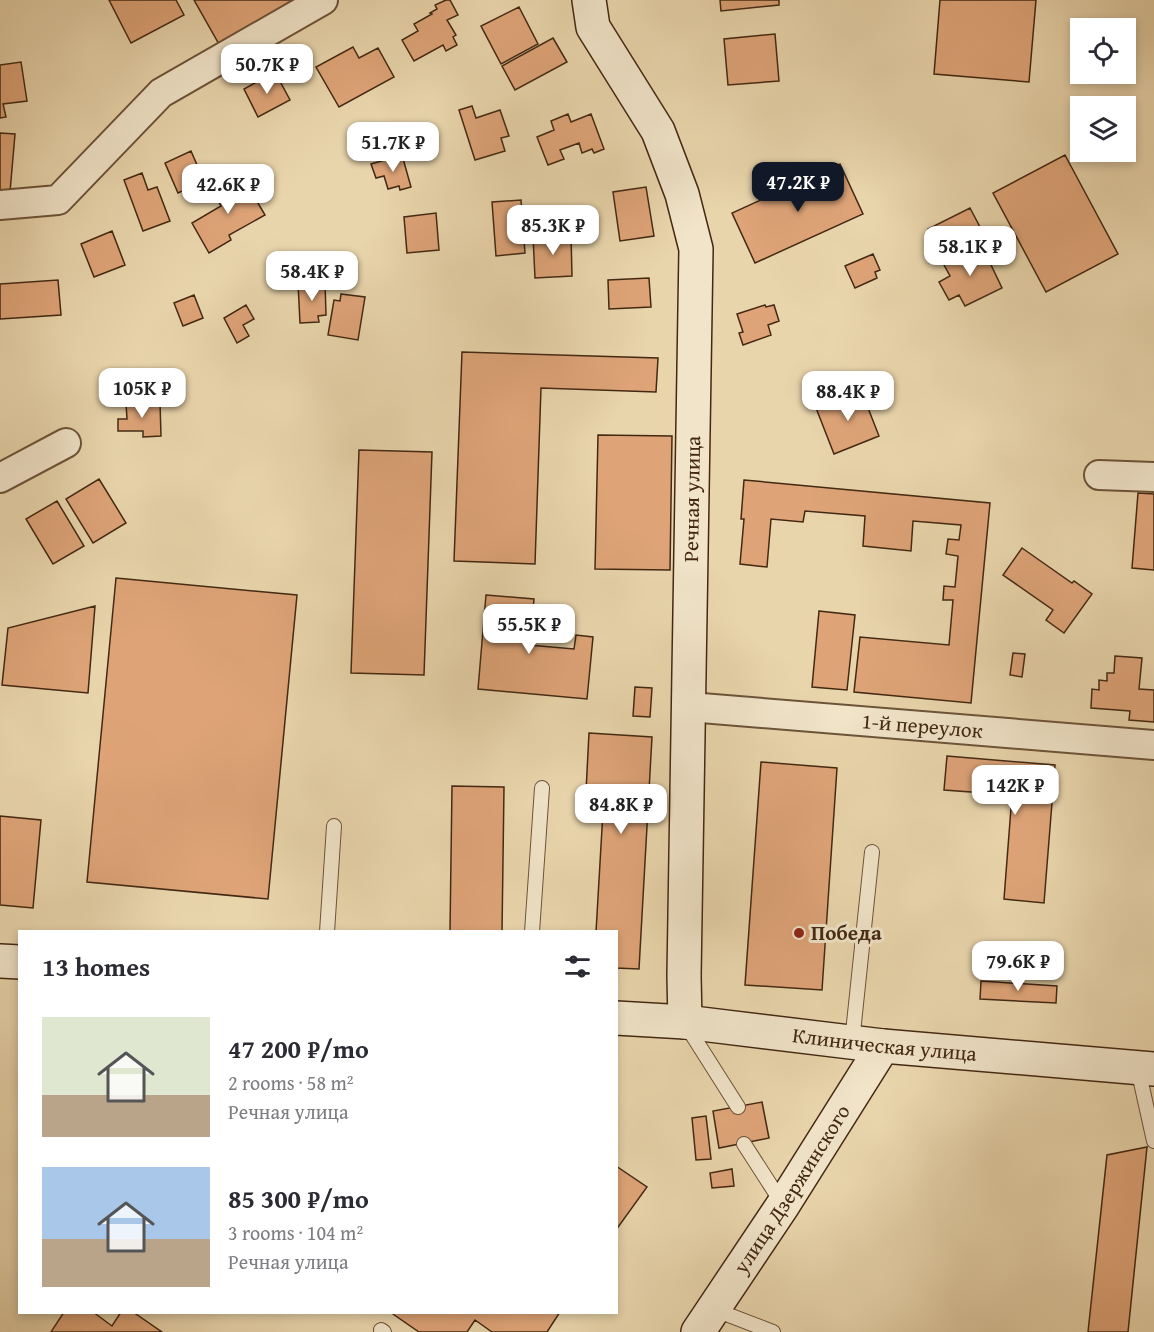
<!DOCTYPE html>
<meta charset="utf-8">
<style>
body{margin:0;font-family:"Gentium Book Plus",serif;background:#f2f2f3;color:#2b2b33;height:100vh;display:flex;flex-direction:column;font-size:22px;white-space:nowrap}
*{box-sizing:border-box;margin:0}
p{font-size:20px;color:#7c7c81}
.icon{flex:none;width:33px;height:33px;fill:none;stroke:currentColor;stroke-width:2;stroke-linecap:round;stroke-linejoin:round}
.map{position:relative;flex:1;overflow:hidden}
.panel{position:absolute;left:18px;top:930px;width:600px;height:384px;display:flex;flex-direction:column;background:#fff;border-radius:0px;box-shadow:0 3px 9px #0003}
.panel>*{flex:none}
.buttons{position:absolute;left:1070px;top:18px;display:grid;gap:12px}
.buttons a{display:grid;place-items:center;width:66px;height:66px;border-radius:0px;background:#fff;box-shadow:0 3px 9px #0003;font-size:30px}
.price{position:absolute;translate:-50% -51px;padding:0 14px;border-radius:12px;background:#fff;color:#222;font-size:20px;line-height:39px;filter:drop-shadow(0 2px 3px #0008)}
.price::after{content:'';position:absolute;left:50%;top:36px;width:18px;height:14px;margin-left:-9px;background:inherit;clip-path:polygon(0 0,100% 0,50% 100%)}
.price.on{background:#111827;color:#fff}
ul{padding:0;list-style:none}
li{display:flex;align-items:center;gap:18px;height:150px;padding:0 24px}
li span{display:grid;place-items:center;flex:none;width:168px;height:120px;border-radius:0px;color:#555}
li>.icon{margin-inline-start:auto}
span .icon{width:72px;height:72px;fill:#fffc;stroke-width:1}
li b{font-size:26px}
h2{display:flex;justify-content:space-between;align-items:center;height:72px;padding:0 24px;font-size:26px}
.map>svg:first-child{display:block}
.building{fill:#dea478;stroke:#432812;stroke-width:1.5}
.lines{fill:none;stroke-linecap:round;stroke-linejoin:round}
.lane-casing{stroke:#6c5338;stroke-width:16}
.street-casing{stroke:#6c5338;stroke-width:32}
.secondary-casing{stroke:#432812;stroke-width:36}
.lane{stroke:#f1e4c9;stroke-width:14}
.street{stroke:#f1e4c9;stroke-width:28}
.secondary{stroke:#f1e4c9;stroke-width:33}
.poi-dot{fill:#8f2418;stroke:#f1e4c9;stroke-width:2}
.labels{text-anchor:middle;stroke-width:6;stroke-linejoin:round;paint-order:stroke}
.street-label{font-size:21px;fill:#432812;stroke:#f1e4c9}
.poi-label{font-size:21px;font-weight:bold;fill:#432812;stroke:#f1e4c9;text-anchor:start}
</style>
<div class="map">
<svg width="1154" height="1332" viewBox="0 0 1154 1332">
<rect width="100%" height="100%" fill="#e9d5ac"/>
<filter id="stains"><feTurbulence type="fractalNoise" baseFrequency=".00333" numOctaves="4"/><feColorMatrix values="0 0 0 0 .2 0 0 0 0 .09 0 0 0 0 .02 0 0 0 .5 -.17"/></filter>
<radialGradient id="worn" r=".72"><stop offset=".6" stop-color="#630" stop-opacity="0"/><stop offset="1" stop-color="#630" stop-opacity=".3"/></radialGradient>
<path class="building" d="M109,0H176L184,15L131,43Z
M194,0H304L224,53Z
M446,0H450L458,15L447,20L456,35L453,37L457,45L446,51L443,45L414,61L402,40L418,31L414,24L432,14L430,13L437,9L435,5Z
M720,0H779V5L721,11Z
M940,0H1036L1029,82L934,74Z
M519,7L538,44L501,64L481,26Z
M775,34L779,81L728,85L724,39Z
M553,38L567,62L515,90L502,66Z
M353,47L359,58L378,48L394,77L339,107L316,67Z
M21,62L27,101L3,104L6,117L0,118V65Z
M275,72L290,100L258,117L244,89Z
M472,106L476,118L500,110L509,136L501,138L505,151L475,160L459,110Z
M568,114L571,122L591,114L604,149L594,153L592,149L582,153L579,143L560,150L564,159L548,165L537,137L554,130L551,121Z
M0,133L15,134L10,192L0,191Z
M191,151L204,181L178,193L165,163Z
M402,155L411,187L400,190L399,186L388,189L384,176L376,178L371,164Z
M1065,155L1118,254L1046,292L993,193Z
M840,164L863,214L755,263L732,213Z
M142,173L148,190L157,187L170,221L143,231L124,180Z
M242,176L265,215L229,235L231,240L209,253L192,223L221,206L213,192Z
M646,187L654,236L620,241L613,192Z
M521,200L525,253L496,256L492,202Z
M970,208L981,229L968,235L973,246L944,261L928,229Z
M436,213L439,250L407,253L404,217Z
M112,231L125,265L94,277L81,244Z
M571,235L572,276L535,278L533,236Z
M981,244L1002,288L965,306L959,295L949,300L939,282L950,276L943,263Z
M873,254L880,270L875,272L877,278L855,288L845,266Z
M649,278L651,307L609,309L608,280Z
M58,280L61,315L0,319V284Z
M325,282L326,315L318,316L319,322L300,323L298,283Z
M341,294L365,297L358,340L328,335L334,300L340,301Z
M194,295L203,318L183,326L174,303Z
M246,305L254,319L243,325L249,336L237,343L224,318Z
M765,305L766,307L774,305L779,321L768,325L771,335L743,345L739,333L743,332L737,314Z
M462,352L658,358L656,392L541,388L535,564L454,561Z
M861,390L879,436L834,454L816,408Z
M160,403L161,436L143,437V431H118V419H127L126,404Z
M598,435L672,436L670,570L595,569Z
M359,450L432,452L424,675L351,673Z
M99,479L126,523L93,543L66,499Z
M744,480L990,503L971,703L854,692L860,637L949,645L953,600H943L944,586L955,587L958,556L946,554L948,539L959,540L961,525L913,521L911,551L863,546L865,516L805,511L803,522L771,519L767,567L740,564L744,519H741Z
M1138,493L1154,494V570L1132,568Z
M57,501L84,546L53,564L26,519Z
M1022,548L1072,583L1074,581L1092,594L1064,633L1046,620L1053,610L1003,575Z
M116,578L297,595L268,899L87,882Z
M486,595L534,599L529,645L574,649L576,635L593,637L587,699L478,689Z
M95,606L88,693L2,685L8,628Z
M819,611L855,615L847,690L812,687Z
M1013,653L1025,654L1022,677L1010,675Z
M1115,656L1142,658L1139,689L1154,690V722L1129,720L1130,711L1091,708L1092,689L1099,690V680L1107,681V673H1114Z
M635,687L652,688L650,717L633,716Z
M589,733L652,737L639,969L616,968V932H596L603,811H585Z
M947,756L1055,765L1044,903L1004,899L1012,795L944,790Z
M761,762L837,768L822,990L745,985Z
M452,786L504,787L502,932H450Z
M0,816L41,820L33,908L0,905Z
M981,981L1057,986L1056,1003L980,999Z
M762,1102L769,1138L719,1148L713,1111Z
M706,1116L711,1159L696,1160L692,1118Z
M1147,1147L1128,1332H1088L1107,1155Z
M616,1166L647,1187L616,1230Z
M732,1169L734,1186L712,1188L710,1173Z
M64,1312H93L112,1326L121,1312H133L162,1332H51Z
M394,1312H560L547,1332H492L475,1320L467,1332H419L393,1314Z"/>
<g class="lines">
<defs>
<path id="lane" d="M327,932L334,826
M532,932L542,788
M686,1025L738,1107
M852,1042L872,852
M1138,1069L1154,1141
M744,1144L782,1203
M713,1309L773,1332
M381,1330L384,1332"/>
<g id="street">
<path d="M0,205L58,200L161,93L323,0"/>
<path d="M1099,475L1154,477"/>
<path d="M0,478L66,443"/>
<path id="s1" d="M689,707L1154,745"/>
</g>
<g id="secondary">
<path d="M589,0L593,27L658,131L682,194L696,249L684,976L685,1022"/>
<path d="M0,961L20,962"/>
<path id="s2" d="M616,1018L685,1022L883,1046L1154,1069"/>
<path id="s3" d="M698,1332L783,1205L883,1046"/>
</g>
</defs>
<use href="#lane" class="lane-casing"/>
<use href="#street" class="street-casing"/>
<use href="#secondary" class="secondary-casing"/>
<use href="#lane" class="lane"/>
<use href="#street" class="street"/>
<use href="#secondary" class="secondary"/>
</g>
<circle class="poi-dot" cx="799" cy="933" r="6"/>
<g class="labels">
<g class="street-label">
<text transform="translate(692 499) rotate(-89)" y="7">Речная улица</text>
<text dy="7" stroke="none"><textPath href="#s1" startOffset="234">1-й переулок</textPath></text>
<text dy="7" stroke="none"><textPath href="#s2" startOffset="270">Клиническая улица</textPath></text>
<text dy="7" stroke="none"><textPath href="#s3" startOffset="171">улица Дзержинского</textPath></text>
</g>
<g class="poi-label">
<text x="811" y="940">Победа</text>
</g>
</g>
<rect width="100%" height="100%" filter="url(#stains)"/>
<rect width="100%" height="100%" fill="url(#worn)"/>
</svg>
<div class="buttons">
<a><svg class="icon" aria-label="locate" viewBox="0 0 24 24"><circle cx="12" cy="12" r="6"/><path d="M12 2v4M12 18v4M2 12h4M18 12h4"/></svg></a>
<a><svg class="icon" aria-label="layers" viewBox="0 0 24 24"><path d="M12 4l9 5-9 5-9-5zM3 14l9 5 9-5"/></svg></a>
</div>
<b class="price" style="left:267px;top:95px">50.7K ₽</b>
<b class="price" style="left:393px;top:173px">51.7K ₽</b>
<b class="price on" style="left:798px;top:213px">47.2K ₽</b>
<b class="price" style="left:228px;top:215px">42.6K ₽</b>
<b class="price" style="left:553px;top:256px">85.3K ₽</b>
<b class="price" style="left:970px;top:277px">58.1K ₽</b>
<b class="price" style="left:312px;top:302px">58.4K ₽</b>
<b class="price" style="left:142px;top:419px">105K ₽</b>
<b class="price" style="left:848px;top:422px">88.4K ₽</b>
<b class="price" style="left:529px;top:655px">55.5K ₽</b>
<b class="price" style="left:1015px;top:816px">142K ₽</b>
<b class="price" style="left:621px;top:835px">84.8K ₽</b>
<b class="price" style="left:1018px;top:992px">79.6K ₽</b>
<section class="panel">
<h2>13 homes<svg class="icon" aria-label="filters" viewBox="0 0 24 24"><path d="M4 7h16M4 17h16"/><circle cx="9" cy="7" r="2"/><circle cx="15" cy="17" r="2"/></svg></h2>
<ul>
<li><span style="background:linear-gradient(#dfe7d0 65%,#b9a48a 0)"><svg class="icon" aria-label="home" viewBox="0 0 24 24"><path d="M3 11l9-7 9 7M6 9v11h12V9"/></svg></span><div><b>47 200 ₽/mo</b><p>2 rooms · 58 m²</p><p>Речная улица</p></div></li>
<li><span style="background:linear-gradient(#a9c7e8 60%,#b9a48a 0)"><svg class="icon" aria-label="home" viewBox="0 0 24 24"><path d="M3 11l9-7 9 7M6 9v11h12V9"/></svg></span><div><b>85 300 ₽/mo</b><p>3 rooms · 104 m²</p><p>Речная улица</p></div></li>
</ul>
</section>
</div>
